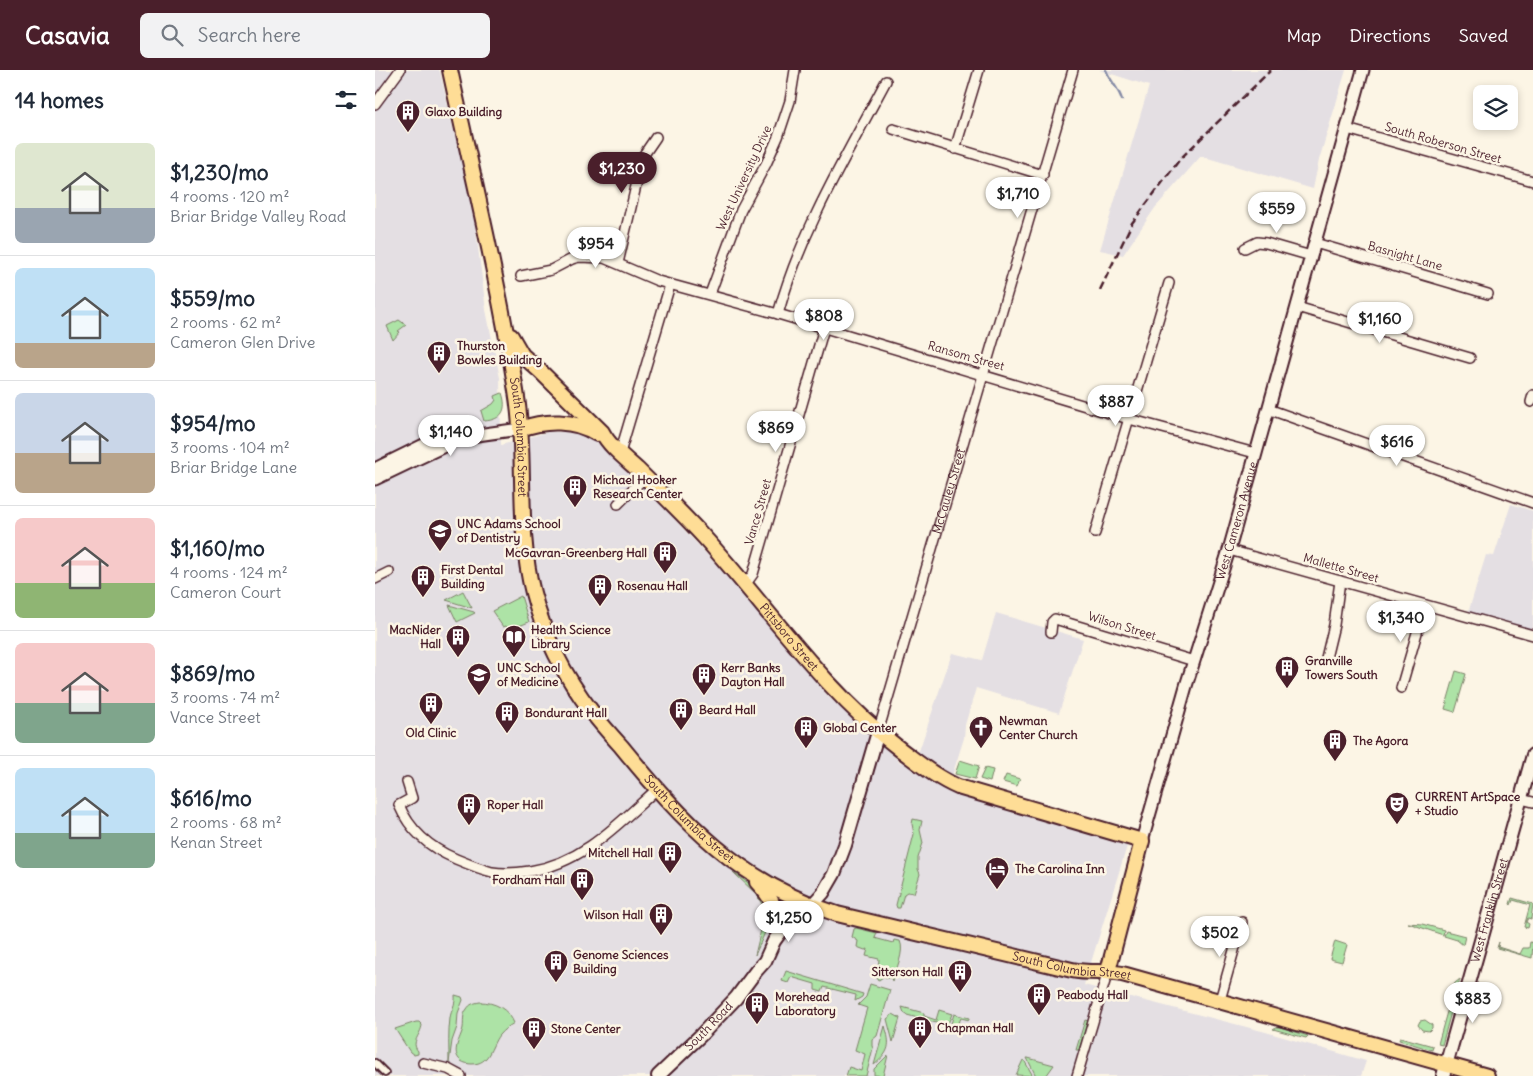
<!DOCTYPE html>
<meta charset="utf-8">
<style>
body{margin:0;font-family:Delius,sans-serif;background:#f2f2f3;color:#1f2937;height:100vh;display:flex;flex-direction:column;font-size:19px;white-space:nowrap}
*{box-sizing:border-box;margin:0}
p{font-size:16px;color:#747a83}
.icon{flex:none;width:28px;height:28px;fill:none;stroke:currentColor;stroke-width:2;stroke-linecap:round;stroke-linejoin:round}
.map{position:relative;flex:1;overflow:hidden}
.drawer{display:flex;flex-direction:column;background:#fff;width:375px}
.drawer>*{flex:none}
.controls{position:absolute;left:1098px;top:15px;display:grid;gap:10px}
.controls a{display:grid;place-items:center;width:45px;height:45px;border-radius:8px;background:#fff;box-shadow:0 2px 8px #0003;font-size:25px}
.price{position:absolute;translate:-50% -42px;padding:0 11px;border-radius:18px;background:#fff;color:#222;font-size:16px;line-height:32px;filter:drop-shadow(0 1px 2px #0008)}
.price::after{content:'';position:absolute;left:50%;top:30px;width:15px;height:11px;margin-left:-8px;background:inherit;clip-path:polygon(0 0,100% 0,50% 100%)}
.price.on{background:#4a1f2b;color:#fff}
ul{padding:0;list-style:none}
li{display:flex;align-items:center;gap:15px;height:125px;padding:0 15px}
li+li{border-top:1px solid #e0e1e3}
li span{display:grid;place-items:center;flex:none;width:140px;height:100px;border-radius:8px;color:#555}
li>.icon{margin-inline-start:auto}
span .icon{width:60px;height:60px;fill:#fffc;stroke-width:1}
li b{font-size:21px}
h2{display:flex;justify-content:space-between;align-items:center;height:60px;padding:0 15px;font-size:21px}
header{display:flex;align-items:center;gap:30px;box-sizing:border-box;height:70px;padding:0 25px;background:#4a1f2b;color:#fff}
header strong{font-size:24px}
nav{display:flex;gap:28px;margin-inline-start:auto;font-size:18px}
.search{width:350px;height:45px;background:#f2f2f3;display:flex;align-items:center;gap:12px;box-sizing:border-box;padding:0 18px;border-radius:8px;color:#747a83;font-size:19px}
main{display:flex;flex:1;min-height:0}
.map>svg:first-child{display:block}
.built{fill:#e4dfe3}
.green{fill:#ade3a6;stroke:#7c8168}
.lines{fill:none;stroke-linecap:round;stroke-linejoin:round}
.stream{stroke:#868ca6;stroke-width:2.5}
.pedestrian-casing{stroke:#4a1f2b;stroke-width:10}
.minor-casing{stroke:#4a1f2b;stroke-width:12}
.tertiary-casing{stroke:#4a1f2b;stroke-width:15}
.secondary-casing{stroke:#4a1f2b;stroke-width:16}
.primary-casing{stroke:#4a1f2b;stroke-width:18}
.pedestrian{stroke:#fcf5e5;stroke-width:6}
.minor{stroke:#fcf5e5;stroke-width:9}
.tertiary{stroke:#fcf5e5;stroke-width:11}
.secondary{stroke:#fcf5e5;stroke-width:12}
.primary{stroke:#fedd96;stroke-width:14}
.rail{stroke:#4a1f2b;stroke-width:2.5;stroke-dasharray:8 4;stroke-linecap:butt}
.labels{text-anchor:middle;stroke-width:5;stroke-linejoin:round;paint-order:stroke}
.poi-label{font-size:12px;font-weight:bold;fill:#4a1f2b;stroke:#fcf5e5;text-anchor:start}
.street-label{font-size:12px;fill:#4a1f2b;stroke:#fcf5e5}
</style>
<header>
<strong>Casavia</strong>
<div class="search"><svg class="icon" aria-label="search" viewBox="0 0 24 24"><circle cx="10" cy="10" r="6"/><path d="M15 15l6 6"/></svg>Search here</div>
<nav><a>Map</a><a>Directions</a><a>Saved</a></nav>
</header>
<main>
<section class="drawer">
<h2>14 homes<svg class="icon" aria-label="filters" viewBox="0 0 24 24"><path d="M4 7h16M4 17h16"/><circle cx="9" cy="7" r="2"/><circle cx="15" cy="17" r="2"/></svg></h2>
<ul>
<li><span style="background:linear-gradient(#dfe7d0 65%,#9aa5b1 0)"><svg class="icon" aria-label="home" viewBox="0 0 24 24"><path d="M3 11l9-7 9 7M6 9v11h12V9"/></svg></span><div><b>$1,230/mo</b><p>4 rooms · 120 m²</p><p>Briar Bridge Valley Road</p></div></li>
<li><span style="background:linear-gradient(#bfe0f5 75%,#b9a48a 0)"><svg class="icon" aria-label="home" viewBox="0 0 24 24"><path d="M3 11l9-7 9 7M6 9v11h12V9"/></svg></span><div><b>$559/mo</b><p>2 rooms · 62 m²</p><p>Cameron Glen Drive</p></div></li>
<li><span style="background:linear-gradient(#c9d6e8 60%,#b9a48a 0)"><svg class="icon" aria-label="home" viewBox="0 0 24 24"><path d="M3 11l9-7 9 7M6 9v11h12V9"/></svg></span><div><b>$954/mo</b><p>3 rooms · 104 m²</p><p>Briar Bridge Lane</p></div></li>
<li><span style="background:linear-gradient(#f6c9c9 65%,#8fb573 0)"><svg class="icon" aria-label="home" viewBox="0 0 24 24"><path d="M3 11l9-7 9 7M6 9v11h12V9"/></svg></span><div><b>$1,160/mo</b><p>4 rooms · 124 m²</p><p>Cameron Court</p></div></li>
<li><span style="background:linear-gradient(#f6c9c9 60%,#7fa58c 0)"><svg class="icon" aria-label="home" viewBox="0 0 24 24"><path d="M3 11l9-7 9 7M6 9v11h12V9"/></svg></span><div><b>$869/mo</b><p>3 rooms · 74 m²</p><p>Vance Street</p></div></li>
<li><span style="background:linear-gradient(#bfe0f5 65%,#7fa58c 0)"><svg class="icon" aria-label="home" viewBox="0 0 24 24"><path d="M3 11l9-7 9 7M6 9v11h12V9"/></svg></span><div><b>$616/mo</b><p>2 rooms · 68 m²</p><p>Kenan Street</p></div></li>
</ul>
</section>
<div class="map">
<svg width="1158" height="1006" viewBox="0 0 1158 1006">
<rect width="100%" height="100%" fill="#fcf5e5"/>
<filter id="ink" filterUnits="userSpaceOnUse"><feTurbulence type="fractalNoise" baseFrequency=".02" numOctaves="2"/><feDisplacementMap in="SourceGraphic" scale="10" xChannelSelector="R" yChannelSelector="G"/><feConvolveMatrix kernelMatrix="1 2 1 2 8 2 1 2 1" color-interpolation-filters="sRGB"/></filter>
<g filter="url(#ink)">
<path class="built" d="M0,0H64L65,2L99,146L111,240L125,308L126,375L173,362H197L232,377L351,505L454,627L526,693L544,681L577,583L607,590L621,543L708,569L684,643L601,618L590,655L589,668L573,719L753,773L709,915L887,961L991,991L986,1006H0Z
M724,0H971L944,90L938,119L826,86L780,138L748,185L725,180L774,16Z
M1136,434L1158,441V559L1093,543L1111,485L1119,486Z"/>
<path class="green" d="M24,250L31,255L23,261L25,262L18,270L12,256Z
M127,323C133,340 127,350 109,351L106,341L118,334L121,330L120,326Z
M88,521L97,538L71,530Z
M146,526L154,552L134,560L131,556L128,557L117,541Z
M74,535L99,542L100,543L82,552Z
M1081,601L1091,604L1080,642L1070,639Z
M585,690L604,696L600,709L580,704Z
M610,698L618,700L615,712L605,709Z
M631,705L645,709L642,716L628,712Z
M538,749L547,751L545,760L548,773L543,788V799L545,804L539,823L532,822L529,824L525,838H522L521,835L539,764L537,754Z
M358,802L386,822L391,837L388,836L381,824Z
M1137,828L1158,834L1156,849L1153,848L1151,852L1154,854L1153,858L1149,857L1155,835L1138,830L1136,835L1135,834Z
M390,843H395L392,858L380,885Z
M1033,853L1047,854L1069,860L1068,865Z
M481,858L502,863L500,868L503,869L518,873L519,870L525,871C530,881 521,900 517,911L516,908H511L509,906L504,910L502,909L504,889L491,886L493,879L490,880L482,877L483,871L477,867L479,859Z
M1071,861L1090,866L1088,875L1082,870L1069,866Z
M960,871L972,875L967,892L955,889Z
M1124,872L1123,877L1145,884L1148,878H1154L1155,872L1158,873L1157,888L1122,878Z
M411,901L488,924L487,927L480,931L481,925L449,917L447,922L440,920V914L416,907L413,913L407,911Z
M1085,909L1067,975L1063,974L1080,913Z
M495,914L515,920L502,966L497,970V976L498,978L491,1006H471L474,997L486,1001L490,984L480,980L492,938L483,935L491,927Z
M80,925L87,927L88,930L83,943L82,957L77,971L74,993C74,978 73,963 75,948C76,940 81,935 80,925Z
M105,932C120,932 133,939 139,953C134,956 128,960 124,965C115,977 115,994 97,994C93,994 89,993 86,991C75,982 86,968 88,958C89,951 87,945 92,939C95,934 99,933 105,932Z
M527,937L549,943V946L561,950L564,940L577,944L572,956L532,945L529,943Z
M518,944L525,948L518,972L512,949Z
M579,944L594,948V950L586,948L582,957H575Z
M710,950L713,951L704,980H701Z
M1050,950L1057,955V958L1054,961L1047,960L1043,955L1045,951Z
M41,952H44L47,955C46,965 35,972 43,981V984L39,985L35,982L20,959Z
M510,956C516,975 515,982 499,995Z
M901,957H905L933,966L931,968L898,959Z
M1025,967L1058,976L1057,980L1024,970Z
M513,985L508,1006L499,1005V999Z
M652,988H653L679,995L671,1006H661Z
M648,990H649L658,1006L641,1005Z"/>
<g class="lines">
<path class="stream" d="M731,0C735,11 744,19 747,30"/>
<defs>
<path id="pedestrian" d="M0,993L10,1003"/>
<g id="minor">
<path d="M0,34L25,0"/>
<path d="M518,59L668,105"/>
<path d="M972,59L1158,111"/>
<path d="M580,79L604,0"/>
<path d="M940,173L1113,224"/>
<path d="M870,178L882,172L891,173L936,186"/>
<path d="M243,193L268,86L281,67"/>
<path d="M146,206L176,200L197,189L204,187L229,188L283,211L403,244L754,349L880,383"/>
<path d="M335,224L366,140L391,94L403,67L415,31L420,0"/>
<path d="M922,237L1095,288"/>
<path d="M403,244C426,161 471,86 511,11"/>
<path d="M1156,332L1158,325"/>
<path d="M893,339L1158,433"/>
<path d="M245,383L295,215"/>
<path d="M243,434L270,407"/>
<path d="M720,463L794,213"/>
<path d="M854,480L1158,565"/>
<path d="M0,509L14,502"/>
<path d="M370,515L378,504L449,258"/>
<path d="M676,562L677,552L680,549L819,591"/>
<path d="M951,588L959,555L965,511"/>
<path d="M1026,618L1050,535"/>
<path id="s1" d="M503,662L698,0"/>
<path d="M32,712L37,728L24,735C35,761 55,778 81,789C93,794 105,799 117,802C130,804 142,803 155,801C208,793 244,753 282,719"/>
<path d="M1146,729L1158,732"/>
<path d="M845,930L867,852"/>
<path d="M48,993L73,999L86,1006"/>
<path d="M702,1006L733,901"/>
</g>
<g id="tertiary">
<path d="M0,399L63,368H81L145,359"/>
<path d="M0,409L67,377L81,368"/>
<path id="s2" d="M767,771L811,616L854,480L988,0"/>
</g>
<g id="secondary">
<path id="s3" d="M283,1006L325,966L361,928L381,901L390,891L399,871L409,857L429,844L448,823L459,804L470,775L503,662"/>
<path id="s4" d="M1068,1006L1158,685"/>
</g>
<g id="primary">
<path id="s5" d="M75,0C98,107 124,213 141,321C152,387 141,458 158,523C169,566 190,607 217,642C226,654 236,665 246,676C308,752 365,813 462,844L697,900C715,904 733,900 751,905L1112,1006"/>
<path id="s6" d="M136,266L147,285L165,301L227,362C235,377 250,388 263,400C285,422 308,444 329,467C394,539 449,621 526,680C545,694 562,708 583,717L767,771L733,901"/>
<path d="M145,359C170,350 199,349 222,364"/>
<path d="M382,812C394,825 403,836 398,856"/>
</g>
</defs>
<use href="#pedestrian" class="pedestrian-casing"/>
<use href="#minor" class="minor-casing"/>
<use href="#tertiary" class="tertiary-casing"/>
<use href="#secondary" class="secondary-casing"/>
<use href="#primary" class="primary-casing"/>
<use href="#pedestrian" class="pedestrian"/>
<use href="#minor" class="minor"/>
<use href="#tertiary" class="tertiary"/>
<use href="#secondary" class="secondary"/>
<use href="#primary" class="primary"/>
<path class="rail" d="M725,220L757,153L805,89L896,0"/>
</g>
</g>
<defs>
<symbol id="building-pin" viewBox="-11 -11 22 30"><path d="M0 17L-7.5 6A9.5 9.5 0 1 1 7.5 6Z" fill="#4a1f2b" stroke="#fcf5e5"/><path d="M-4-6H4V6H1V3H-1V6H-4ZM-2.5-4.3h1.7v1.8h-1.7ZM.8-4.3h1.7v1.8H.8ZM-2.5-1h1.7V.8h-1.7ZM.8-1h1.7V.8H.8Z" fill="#fff"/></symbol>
<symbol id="university-pin" viewBox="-11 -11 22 30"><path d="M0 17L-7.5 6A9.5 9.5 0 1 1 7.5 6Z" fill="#4a1f2b" stroke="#fcf5e5"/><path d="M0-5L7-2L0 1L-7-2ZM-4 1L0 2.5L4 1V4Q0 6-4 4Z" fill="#fff"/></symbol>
<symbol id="library-pin" viewBox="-11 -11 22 30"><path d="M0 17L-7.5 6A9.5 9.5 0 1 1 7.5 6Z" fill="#4a1f2b" stroke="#fcf5e5"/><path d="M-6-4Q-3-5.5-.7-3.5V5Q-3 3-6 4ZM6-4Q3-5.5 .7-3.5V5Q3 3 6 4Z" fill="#fff"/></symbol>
<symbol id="church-pin" viewBox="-11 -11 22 30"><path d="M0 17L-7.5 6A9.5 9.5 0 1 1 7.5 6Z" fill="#4a1f2b" stroke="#fcf5e5"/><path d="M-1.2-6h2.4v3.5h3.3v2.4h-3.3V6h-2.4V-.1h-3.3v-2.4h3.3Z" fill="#fff"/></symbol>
<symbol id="theatre-pin" viewBox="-11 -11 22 30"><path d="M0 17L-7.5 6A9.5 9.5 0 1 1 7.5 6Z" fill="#4a1f2b" stroke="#fcf5e5"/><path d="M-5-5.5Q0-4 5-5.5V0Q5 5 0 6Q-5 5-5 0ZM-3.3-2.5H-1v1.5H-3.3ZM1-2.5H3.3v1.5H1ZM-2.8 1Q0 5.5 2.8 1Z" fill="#fff"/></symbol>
<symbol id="hotel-pin" viewBox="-11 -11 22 30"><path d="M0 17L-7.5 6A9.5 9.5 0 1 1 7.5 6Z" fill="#4a1f2b" stroke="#fcf5e5"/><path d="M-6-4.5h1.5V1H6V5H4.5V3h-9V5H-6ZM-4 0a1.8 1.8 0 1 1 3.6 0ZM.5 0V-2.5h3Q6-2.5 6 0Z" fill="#fff"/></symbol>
</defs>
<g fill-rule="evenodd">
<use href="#building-pin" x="19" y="28" width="28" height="38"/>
<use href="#building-pin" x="50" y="269" width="28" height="38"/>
<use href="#building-pin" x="186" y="403" width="28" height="38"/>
<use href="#university-pin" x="51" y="447" width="28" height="38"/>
<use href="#building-pin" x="276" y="469" width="28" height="38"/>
<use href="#building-pin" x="34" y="493" width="28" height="38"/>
<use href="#building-pin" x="211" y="502" width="28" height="38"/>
<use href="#building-pin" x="69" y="553" width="28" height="38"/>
<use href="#library-pin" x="125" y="553" width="28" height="38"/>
<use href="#building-pin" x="898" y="584" width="28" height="38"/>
<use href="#university-pin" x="90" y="591" width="28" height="38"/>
<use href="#building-pin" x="315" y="591" width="28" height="38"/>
<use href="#building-pin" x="42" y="620" width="28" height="38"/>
<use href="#building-pin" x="292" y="626" width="28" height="38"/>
<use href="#building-pin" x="118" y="629" width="28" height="38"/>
<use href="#building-pin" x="417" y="644" width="28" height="38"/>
<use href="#church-pin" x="592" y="644" width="28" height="38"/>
<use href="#building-pin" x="946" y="657" width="28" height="38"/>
<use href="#theatre-pin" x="1008" y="720" width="28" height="38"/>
<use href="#building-pin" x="80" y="721" width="28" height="38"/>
<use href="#building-pin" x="281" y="769" width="28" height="38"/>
<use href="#hotel-pin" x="608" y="785" width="28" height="38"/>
<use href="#building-pin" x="193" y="796" width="28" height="38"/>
<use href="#building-pin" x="272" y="831" width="28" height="38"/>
<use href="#building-pin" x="167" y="878" width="28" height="38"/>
<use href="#building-pin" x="571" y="888" width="28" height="38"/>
<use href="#building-pin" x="650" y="911" width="28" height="38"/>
<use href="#building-pin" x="368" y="920" width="28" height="38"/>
<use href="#building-pin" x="531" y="944" width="28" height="38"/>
<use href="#building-pin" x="145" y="945" width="28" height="38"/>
</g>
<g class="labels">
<g class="poi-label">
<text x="50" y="46">Glaxo Building</text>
<text x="82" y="280">Thurston<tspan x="82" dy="14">Bowles Building</tspan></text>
<text x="218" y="414">Michael Hooker<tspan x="218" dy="14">Research Center</tspan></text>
<text x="82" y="458">UNC Adams School<tspan x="82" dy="14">of Dentistry</tspan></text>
<text x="272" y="487" text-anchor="end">McGavran-Greenberg Hall</text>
<text x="66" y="504">First Dental<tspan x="66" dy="14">Building</tspan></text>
<text x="242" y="520">Rosenau Hall</text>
<text x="66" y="564" text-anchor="end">MacNider<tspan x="66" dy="14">Hall</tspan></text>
<text x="156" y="564">Health Science<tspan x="156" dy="14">Library</tspan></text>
<text x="930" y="595">Granville<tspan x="930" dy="14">Towers South</tspan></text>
<text x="122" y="602">UNC School<tspan x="122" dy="14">of Medicine</tspan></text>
<text x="346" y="602">Kerr Banks<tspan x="346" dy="14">Dayton Hall</tspan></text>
<text x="324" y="644">Beard Hall</text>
<text x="150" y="647">Bondurant Hall</text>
<text x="624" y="655">Newman<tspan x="624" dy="14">Center Church</tspan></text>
<text x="448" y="662">Global Center</text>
<text x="56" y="667" text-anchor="middle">Old Clinic</text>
<text x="978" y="675">The Agora</text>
<text x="1040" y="731">CURRENT ArtSpace<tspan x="1040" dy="14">+ Studio</tspan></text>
<text x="112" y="739">Roper Hall</text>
<text x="278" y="787" text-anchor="end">Mitchell Hall</text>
<text x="640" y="803">The Carolina Inn</text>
<text x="190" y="814" text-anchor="end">Fordham Hall</text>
<text x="268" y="849" text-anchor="end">Wilson Hall</text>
<text x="198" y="889">Genome Sciences<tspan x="198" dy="14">Building</tspan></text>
<text x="568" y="906" text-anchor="end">Sitterson Hall</text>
<text x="682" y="929">Peabody Hall</text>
<text x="400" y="931">Morehead<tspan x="400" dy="14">Laboratory</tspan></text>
<text x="562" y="962">Chapman Hall</text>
<text x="176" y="963">Stone Center</text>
</g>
<g class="street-label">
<text transform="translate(1068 73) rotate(16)" y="4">South Roberson Street</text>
<text transform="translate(369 108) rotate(-65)" y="4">West University Drive</text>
<text transform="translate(1030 186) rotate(16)" y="4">Basnight Lane</text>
<text transform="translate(591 286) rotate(16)" y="4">Ransom Street</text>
<text dy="4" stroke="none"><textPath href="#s5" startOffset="374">South Columbia Street</textPath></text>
<text dy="4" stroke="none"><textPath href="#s1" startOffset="251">McCauley Street</textPath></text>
<text transform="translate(383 442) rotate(-74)" y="4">Vance Street</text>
<text dy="4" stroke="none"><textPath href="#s2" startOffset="334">West Cameron Avenue</textPath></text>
<text transform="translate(966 498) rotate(16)" y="4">Mallette Street</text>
<text transform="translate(747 556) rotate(17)" y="4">Wilson Street</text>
<text dy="4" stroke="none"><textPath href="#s6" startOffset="411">Pittsboro Street</textPath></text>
<text dy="4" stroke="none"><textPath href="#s5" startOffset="809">South Columbia Street</textPath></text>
<text dy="4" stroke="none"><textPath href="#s4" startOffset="172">West Franklin Street</textPath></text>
<text dy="4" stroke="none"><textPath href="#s5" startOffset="1228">South Columbia Street</textPath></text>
<text dy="4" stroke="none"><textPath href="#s3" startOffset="71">South Road</textPath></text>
</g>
</g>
</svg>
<div class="controls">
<a><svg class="icon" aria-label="layers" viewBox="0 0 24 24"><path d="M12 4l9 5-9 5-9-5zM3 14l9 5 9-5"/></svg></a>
</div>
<b class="price on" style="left:247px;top:124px">$1,230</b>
<b class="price" style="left:643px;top:149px">$1,710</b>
<b class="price" style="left:902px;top:164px">$559</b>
<b class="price" style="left:221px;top:199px">$954</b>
<b class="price" style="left:449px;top:271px">$808</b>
<b class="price" style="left:1005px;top:274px">$1,160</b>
<b class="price" style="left:741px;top:357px">$887</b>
<b class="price" style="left:401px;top:383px">$869</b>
<b class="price" style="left:76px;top:387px">$1,140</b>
<b class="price" style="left:1022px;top:397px">$616</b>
<b class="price" style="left:1026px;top:573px">$1,340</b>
<b class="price" style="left:414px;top:873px">$1,250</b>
<b class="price" style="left:845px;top:888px">$502</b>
<b class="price" style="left:1098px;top:954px">$883</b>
</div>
</main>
